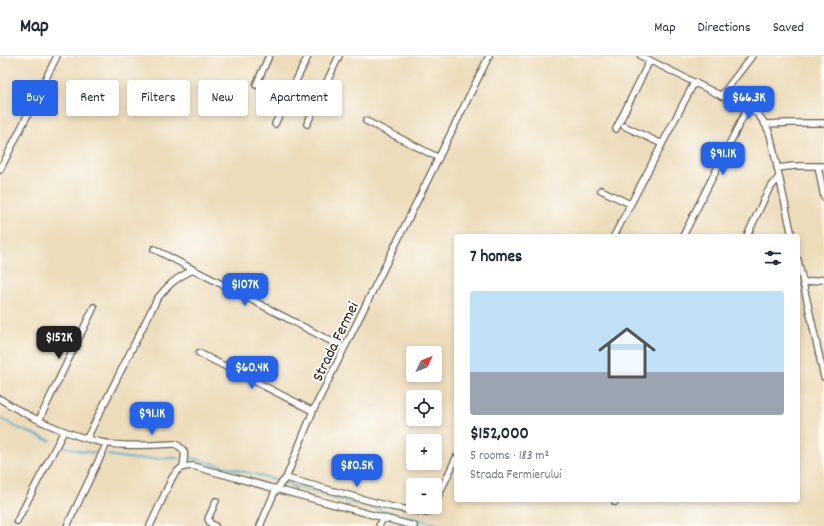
<!DOCTYPE html>
<meta charset="utf-8">
<style>
body{margin:0;font-family:Dekko,sans-serif;background:#f2f2f3;color:#1f2937;height:100vh;display:flex;flex-direction:column;font-size:15px;white-space:nowrap}
*{box-sizing:border-box;margin:0}
p{font-size:13px;color:#747a83}
.icon{flex:none;width:22px;height:22px;fill:none;stroke:currentColor;stroke-width:2;stroke-linecap:round;stroke-linejoin:round}
.map{position:relative;flex:1;overflow:hidden}
.panel{position:absolute;left:454px;top:178px;width:346px;height:268px;display:flex;flex-direction:column;background:#fff;border-radius:4px;box-shadow:0 2px 6px #0003}
.panel>*{flex:none}
.banner{position:absolute;left:12px;top:24px;width:380px;height:36px;display:flex;gap:8px}
.needle{width:26px;rotate:47deg}
.tools{position:absolute;left:406px;top:290px;display:grid;gap:8px}
.tools a{display:grid;place-items:center;width:36px;height:36px;border-radius:4px;background:#fff;box-shadow:0 2px 6px #0003;font-size:20px}
.price{position:absolute;translate:-50% -34px;padding:0 9px;border-radius:8px;background:#2563eb;color:#fff;font-size:13px;line-height:26px;filter:drop-shadow(0 1px 2px #0008)}
.price::after{content:'';position:absolute;left:50%;top:24px;width:12px;height:9px;margin-left:-6px;background:inherit;clip-path:polygon(0 0,100% 0,50% 100%)}
.price.selected{background:#222;color:#fff}
ul{padding:0;list-style:none}
li{display:grid;align-content:center;gap:8px;height:212px;padding:0 16px}
li+li{border-top:1px solid #e0e1e3}
li span{display:grid;place-items:center;height:124px;border-radius:4px;color:#555}
li>.icon{margin-inline-start:auto}
span .icon{width:72px;height:72px;fill:#fffc;stroke-width:1}
li b{font-size:17px}
h2{display:flex;justify-content:space-between;align-items:center;height:48px;padding:0 16px;font-size:17px}
.chip{padding:0 14px;border-radius:4px;background:#fff;box-shadow:0 2px 6px #0003;font-size:14px;line-height:36px}
.chip.selected{background:#2563eb;color:#fff}
header{display:flex;align-items:center;gap:24px;box-sizing:border-box;height:56px;padding:0 20px;background:#fff;border-bottom:1px solid #e0e1e3}
header strong{font-size:19px}
nav{display:flex;gap:22px;margin-inline-start:auto;font-size:14px}
.map>svg:first-child{display:block}
.lines{fill:none;stroke-linecap:round;stroke-linejoin:round}
.stream{stroke:#51b2d0;stroke-width:2}
.street-casing{stroke:#655f53;stroke-width:8}
.street{stroke:#fff;stroke-width:5.5}
.labels{text-anchor:middle;stroke-width:4;stroke-linejoin:round;paint-order:stroke}
.street-label{font-size:16px;fill:#1c1c1c;stroke:#fdfcf7}
</style>
<header>
<strong>Map</strong>
<nav><a>Map</a><a>Directions</a><a>Saved</a></nav>
</header>
<div class="map">
<svg width="824" height="470" viewBox="0 0 824 470">
<rect width="100%" height="100%" fill="#fdfcf7"/>
<filter id="ink" filterUnits="userSpaceOnUse"><feTurbulence type="fractalNoise" baseFrequency=".025" numOctaves="2"/><feDisplacementMap in="SourceGraphic" scale="8" xChannelSelector="R" yChannelSelector="G"/><feConvolveMatrix kernelMatrix="1 2 1 2 8 2 1 2 1" color-interpolation-filters="sRGB"/></filter>
<filter id="wash" filterUnits="userSpaceOnUse"><feTurbulence type="fractalNoise" baseFrequency=".012" numOctaves="4" result="noise"/><feDisplacementMap in="SourceGraphic" scale="16" xChannelSelector="R" yChannelSelector="G"/><feGaussianBlur stdDeviation="0.9" result="paint"/><feColorMatrix in="noise" values="0 0 0 0 0 0 0 0 0 0 0 0 0 0 0 0 0 1.4 0 .05"/><feComposite in="paint" operator="in"/></filter>
<g filter="url(#wash)">
<rect width="100%" height="100%" fill="#eddcba"/>
<g class="lines">
<path class="stream" d="M0,362L18,372L51,385
M63,390L80,395L96,397
M108,399L134,403L178,402
M191,402L277,424L296,431L337,443L445,470"/>
</g>
</g>
<g filter="url(#ink)">
<g class="lines">
<defs>
<path id="street" d="M641,0L756,57C763,63 766,69 770,78L792,180
M256,29L269,0
M721,40L752,0
M366,65L439,102
M275,68L308,0
M307,68L339,0
M766,68L791,67H824
M624,70L662,88
M616,73L650,4
M818,110L824,141
M777,112L795,110H824
M0,114L57,0
M601,134L630,148
M614,180L694,27
M683,180L747,53
M747,180L768,135L779,121
M154,193L344,292
M798,204L824,321
M803,227L824,223
M199,297L313,355
M0,343C31,363 86,388 123,389C140,390 157,389 175,388C187,394 185,398 183,410
M39,364L94,251
M87,382L157,243C169,228 176,222 193,214
M286,422L392,451L427,457L433,451
M615,446L616,444
M435,447L456,402
M17,465L64,375
M67,470L107,387
M150,470L172,422C178,413 182,410 193,410L276,433L286,422L313,355L334,313L489,0
M215,470L210,467L208,463L216,445
M260,470L276,433L414,470
M379,470L383,462"/>
</defs>
<use href="#street" class="street-casing"/>
<use href="#street" class="street"/>
</g>
</g>
<g class="labels">
<g class="street-label">
<text transform="translate(334 285) rotate(-64)" y="6">Strada Fermei</text>
</g>
</g>
</svg>
<div class="tools">
<a><svg class="needle" viewBox="-14 -14 28 28"><path d="M0-13l5 13h-10z" fill="#e53935"/><path d="M0 13l5-13h-10z" fill="#747a83"/></svg></a>
<a><svg class="icon" aria-label="locate" viewBox="0 0 24 24"><circle cx="12" cy="12" r="6"/><path d="M12 2v4M12 18v4M2 12h4M18 12h4"/></svg></a>
<a>+</a>
<a>−</a>
</div>
<b class="price" style="left:749px;top:64px">$66.3K</b>
<b class="price" style="left:723px;top:120px">$91.1K</b>
<b class="price" style="left:245px;top:251px">$107K</b>
<b class="price selected" style="left:59px;top:304px">$152K</b>
<b class="price" style="left:252px;top:334px">$60.4K</b>
<b class="price" style="left:152px;top:380px">$91.1K</b>
<b class="price" style="left:357px;top:432px">$80.5K</b>
<div class="banner">
<a class="chip selected">Buy</a>
<a class="chip">Rent</a>
<a class="chip">Filters</a>
<a class="chip">New</a>
<a class="chip">Apartment</a>
</div>
<section class="panel">
<h2>7 homes<svg class="icon" aria-label="filters" viewBox="0 0 24 24"><path d="M4 7h16M4 17h16"/><circle cx="9" cy="7" r="2"/><circle cx="15" cy="17" r="2"/></svg></h2>
<ul>
<li><span style="background:linear-gradient(#bfe0f5 65%,#9aa5b1 0)"><svg class="icon" aria-label="home" viewBox="0 0 24 24"><path d="M3 11l9-7 9 7M6 9v11h12V9"/></svg></span><div><b>$152,000</b><p>5 rooms · 183 m²</p><p>Strada Fermierului</p></div></li>
</ul>
</section>
</div>
